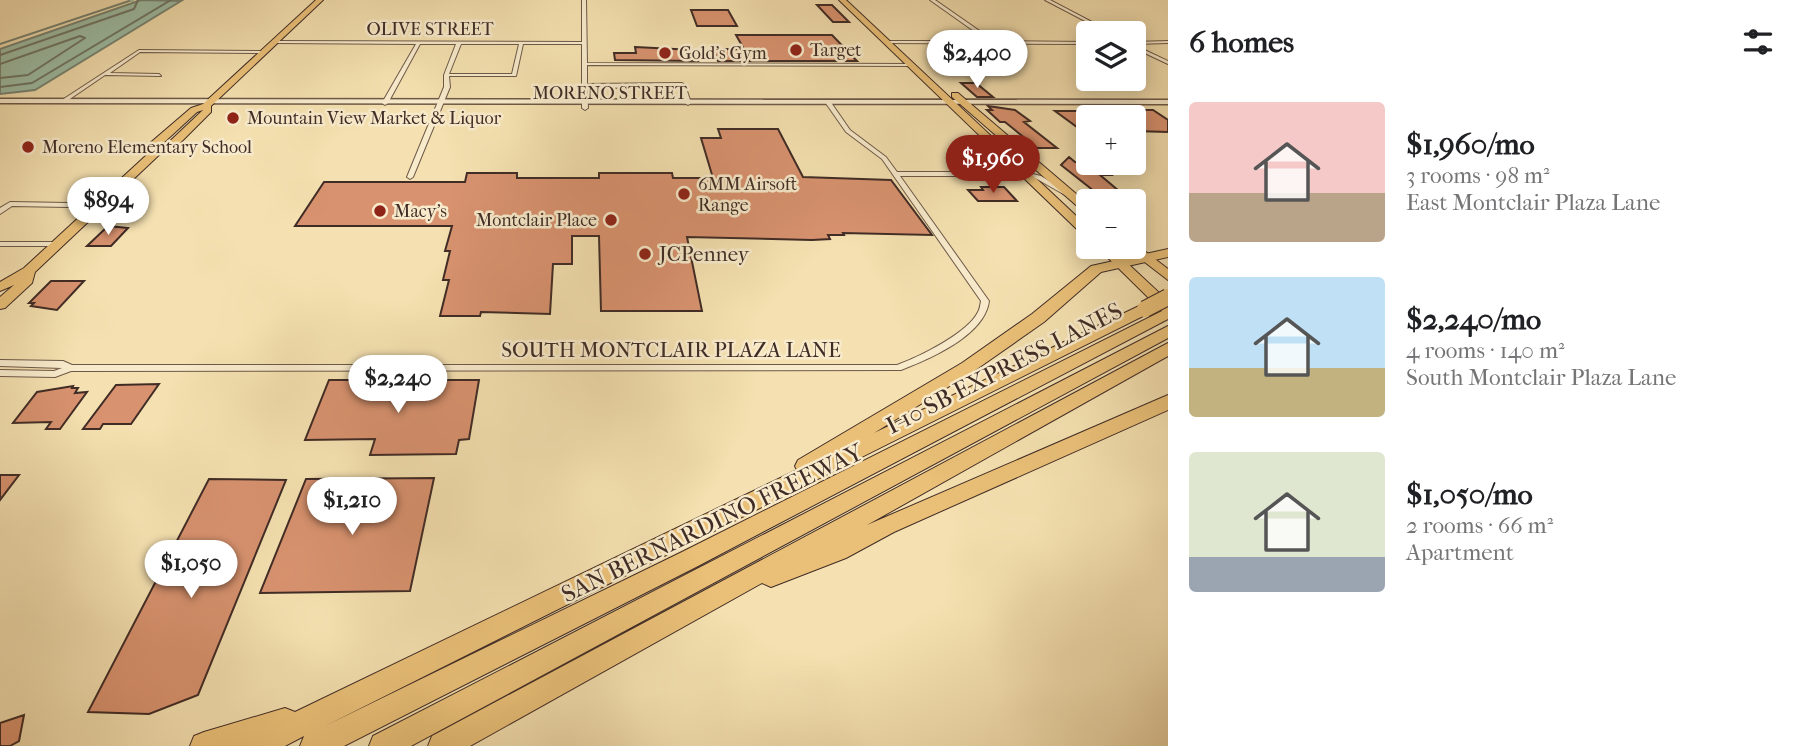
<!DOCTYPE html>
<meta charset="utf-8">
<style>
body{margin:0;font-family:"IM FELL French Canon",serif;background:#f2f2f2;color:#202124;height:100vh;display:flex;flex-direction:column;font-size:26px;white-space:nowrap}
*{box-sizing:border-box;margin:0}
p{font-size:23px;color:#757577}
.icon{flex:none;width:38px;height:38px;fill:none;stroke:currentColor;stroke-width:2;stroke-linecap:round;stroke-linejoin:round}
.map{position:relative;flex:1;overflow:hidden}
.sheet{display:flex;flex-direction:column;background:#fff;width:630px}
.sheet>*{flex:none}
.tools{position:absolute;left:1076px;top:21px;display:grid;gap:14px}
.tools a{display:grid;place-items:center;width:70px;height:70px;border-radius:7px;background:#fff;box-shadow:0 4px 18px #0003;font-size:35px}
.price{position:absolute;translate:-50% -60px;padding:0 16px;border-radius:24px;background:#fff;color:#222;font-size:23px;line-height:46px;filter:drop-shadow(0 2px 4px #0008)}
.price::after{content:'';position:absolute;left:50%;top:42px;width:21px;height:16px;margin-left:-10px;background:inherit;clip-path:polygon(0 0,100% 0,50% 100%)}
.price.active{background:#8f2418;color:#fff}
ul{padding:0;list-style:none}
li{display:flex;align-items:center;gap:21px;height:175px;padding:0 21px}
li span{display:grid;place-items:center;flex:none;width:196px;height:140px;border-radius:7px;color:#555}
li>.icon{margin-inline-start:auto}
span .icon{width:84px;height:84px;fill:#fffc;stroke-width:1}
li b{font-size:30px}
h2{display:flex;justify-content:space-between;align-items:center;height:84px;padding:0 21px;font-size:30px}
main{display:flex;flex:1;min-height:0}
.map>svg:first-child{display:block}
.water{fill:#9cbea6;stroke:#778473;stroke-width:2}
.lines{fill:none;stroke-linecap:round;stroke-linejoin:round}
.shore{stroke:#6e7566;stroke-width:2}
.stream{stroke:#778473;stroke-width:2}
.canal{fill:#9cbea6;fill-rule:evenodd}
.building{fill:#d8926f;stroke:#402c26;stroke-width:2}
.minor-casing{stroke:#6d5948;stroke-width:2}
.tertiary-casing{stroke:#6d5948;stroke-width:3}
.primary-casing{stroke:#402c26;stroke-width:2}
.motorway-casing{stroke:#402c26;stroke-width:2}
.minor{fill:#f8ebcc;fill-rule:evenodd}
.tertiary{fill:#f8ebcc;fill-rule:evenodd}
.primary{fill:#eac078;fill-rule:evenodd}
.motorway{fill:#eac078;fill-rule:evenodd}
.motorway-bridge-casing{stroke:#402c26;stroke-width:18;stroke-linecap:butt}
.motorway-bridge{stroke:#eac078;stroke-width:16}
.poi-dot{fill:#8f2418;stroke:#f8ebcc;stroke-width:2.5}
.labels{text-anchor:middle;stroke-width:5;stroke-linejoin:round;paint-order:stroke}
.far-street-label{font-size:18px;fill:#402c26;stroke:#f8ebcc}
.far-poi-label{font-size:18px;fill:#402c26;stroke:#f8ebcc;text-anchor:start}
.poi-label{font-size:21px;fill:#402c26;stroke:#f8ebcc;text-anchor:start}
.street-label{font-size:21px;fill:#402c26;stroke:#f8ebcc}
.near-street-label{font-size:24px;fill:#402c26;stroke:#f8ebcc}
</style>
<main>
<div class="map">
<svg width="1168" height="746" viewBox="0 0 1168 746">
<rect width="100%" height="100%" fill="#f4e0b0"/>
<filter id="stains"><feTurbulence type="fractalNoise" baseFrequency=".00286" numOctaves="4"/><feColorMatrix values="0 0 0 0 .2 0 0 0 0 .09 0 0 0 0 .02 0 0 0 .5 -.17"/></filter>
<radialGradient id="worn" r=".72"><stop offset=".6" stop-color="#630" stop-opacity="0"/><stop offset="1" stop-color="#630" stop-opacity=".3"/></radialGradient>
<path class="water" d="M141,0L181,1L35,90L0,94V49Z"/>
<g class="lines">
<path class="shore" d="M0,55L134,9L138,0
M0,64L80,36L85,38L28,75L0,78
M0,87L32,83L171,0"/>
<path class="stream" d="M0,44L132,0"/>
<path class="canal" d="M129,0H134V1L132,2Z"/>
</g>
<path class="building" d="M817,5H832L849,22H833Z
M691,10H728L737,26H697Z
M736,35H832L857,61H718L713,49H744Z
M635,47L694,50L698,61L615,60L614,53H636Z
M961,83H976L993,97H977Z
M988,106L1015,110L1030,121L1024,122L1057,148H1037L1005,122H1000L987,110H992Z
M1134,110H1153L1168,120V132L1134,131Z
M1055,111H1088V131L1081,130Z
M718,129H778L803,177L891,180L932,235L843,233L844,235H828L830,239L812,240L687,237L702,311H601L599,236H572V264H553L550,314L481,312L480,316H440L449,280H443L450,251H445L452,226H295L324,182H465L467,173H517V178H599V173H672L673,178H713L701,138H721Z
M1069,157L1075,162L1095,163L1111,175H1100L1119,191H1094L1061,165Z
M981,187H1004L1017,201H978L968,190H983Z
M108,226L128,228L111,246H87Z
M51,281H84L57,310L31,306L34,303H29Z
M329,380H479L469,439L459,440L456,454L370,455L375,439L305,440Z
M159,384L131,424H103L100,429H83L116,385Z
M73,386L72,388H78L75,393L87,392L60,429H46L51,422L13,423L37,392Z
M0,475H19L0,500Z
M434,478L410,591L260,593L306,479Z
M209,479L286,480L198,695L149,714L88,712Z
M24,715L19,741L10,746H0V723Z"/>
<g class="lines">
<defs>
<path id="minor" d="M582,0H586L587,63L911,64L913,65L911,66L587,65V84L682,83L685,85L691,103L688,105L685,103L680,87L587,88L588,108L585,110L582,108V44H523L516,76H449L450,87L413,177L410,179L407,177L444,87V75L456,44H420L388,103L385,105L382,103L416,44L275,43L273,42L275,41L582,42ZM461,44H519L512,74H449Z
M930,0H935L994,41L1088,42V44L885,43L887,41H988Z
M1045,0H1050L1113,33H1108Z
M1168,41V43L1134,44V42Z
M1134,45L1168,61V64L1134,48Z
M139,50L264,51L266,52L264,53L140,52L110,73L159,74L161,76L105,75L64,103L59,102Z
M828,100L830,101L850,130L886,157L897,172H1024L1041,176L1070,194L1065,195L1037,179L1024,176H900L989,301C985,335 930,359 901,370L71,371L55,377L0,376V370L54,371L62,368L0,366V360L63,361L72,365H897C919,357 968,333 978,312C980,309 980,305 981,301L882,159L846,132L825,102Z
M10,202L69,203L73,205L69,207L12,206L0,214V208Z
M0,242H57L61,244L57,246H0Z"/>
<path id="tertiary" d="M0,99L1168,100V104L0,103Z"/>
<path id="primary" d="M316,0H323L211,106V112L175,148L160,154L35,272L32,283L5,308L0,309V297L14,285L0,291V282L24,268L151,151L149,144L191,108L203,104ZM203,110L167,144L159,147L197,112Z
M839,0H846L1088,227V237L1084,236Z
M952,93H958L1088,204V213L1084,212L952,97Z
M1134,243L1168,269V280L1129,250L1127,247H1134Z
M1097,247H1110L1168,301V313L1163,312Z"/>
<path id="motorway" d="M1168,249V257L1101,272L1044,322L974,371L874,433L1139,306H1151L1153,309L1151,312L325,726L682,552L1168,308V319L698,566L344,746H300L304,736L285,746H190L194,736L204,732L285,708L295,712L797,470L795,466L798,460L962,363L1032,314L1091,266Z
M1168,326V338L411,746H369L373,736Z
M1168,343V356L867,525L1168,395V410L894,532L846,558L771,587L762,583L470,746H428L432,736Z"/>
</defs>
<use href="#minor" class="minor-casing"/>
<use href="#tertiary" class="tertiary-casing"/>
<use href="#primary" class="primary-casing"/>
<use href="#motorway" class="motorway-casing"/>
<use href="#minor" class="minor"/>
<use href="#tertiary" class="tertiary"/>
<use href="#primary" class="primary"/>
<use href="#motorway" class="motorway"/>
<defs>
<path id="motorway-bridge" d="M1145,309L1168,297"/>
</defs>
<use href="#motorway-bridge" class="motorway-bridge-casing"/>
<use href="#motorway-bridge" class="motorway-bridge"/>
</g>
<g class="poi-dot">
<circle cx="796" cy="50" r="7"/>
<circle cx="665" cy="53" r="7"/>
<circle cx="233" cy="118" r="7"/>
<circle cx="28" cy="147" r="7"/>
<circle cx="684" cy="194" r="7"/>
<circle cx="380" cy="211" r="7"/>
<circle cx="611" cy="220" r="7"/>
<circle cx="645" cy="254" r="7"/>
</g>
<g class="labels">
<g class="far-street-label">
<text x="430" y="35">OLIVE STREET</text>
<text x="610" y="99">MORENO STREET</text>
</g>
<g class="far-poi-label">
<text x="810" y="56">Target</text>
<text x="679" y="59">Gold's Gym</text>
<text x="247" y="124">Mountain View Market &amp; Liquor</text>
<text x="42" y="153">Moreno Elementary School</text>
<text x="698" y="190">6MM Airsoft<tspan x="698" dy="21">Range</tspan></text>
<text x="394" y="217">Macy's</text>
<text x="597" y="226" text-anchor="end">Montclair Place</text>
</g>
<g class="poi-label">
<text x="659" y="261">JCPenney</text>
</g>
<g class="street-label">
<text x="671" y="357">SOUTH MONTCLAIR PLAZA LANE</text>
</g>
<g class="near-street-label">
<text transform="translate(1004 368) rotate(-27)" y="8">I-10 SB EXPRESS LANES</text>
<text transform="translate(712 523) rotate(-26)" y="8">SAN BERNARDINO FREEWAY</text>
</g>
</g>
<rect width="100%" height="100%" filter="url(#stains)"/>
<rect width="100%" height="100%" fill="url(#worn)"/>
</svg>
<div class="tools">
<a><svg class="icon" aria-label="layers" viewBox="0 0 24 24"><path d="M12 4l9 5-9 5-9-5zM3 14l9 5 9-5"/></svg></a>
<a>+</a>
<a>−</a>
</div>
<b class="price" style="left:977px;top:90px">$2,400</b>
<b class="price active" style="left:993px;top:195px">$1,960</b>
<b class="price" style="left:108px;top:237px">$894</b>
<b class="price" style="left:398px;top:415px">$2,240</b>
<b class="price" style="left:352px;top:537px">$1,210</b>
<b class="price" style="left:191px;top:600px">$1,050</b>
</div>
<section class="sheet">
<h2>6 homes<svg class="icon" aria-label="filters" viewBox="0 0 24 24"><path d="M4 7h16M4 17h16"/><circle cx="9" cy="7" r="2"/><circle cx="15" cy="17" r="2"/></svg></h2>
<ul>
<li><span style="background:linear-gradient(#f6c9c9 65%,#b9a48a 0)"><svg class="icon" aria-label="home" viewBox="0 0 24 24"><path d="M3 11l9-7 9 7M6 9v11h12V9"/></svg></span><div><b>$1,960/mo</b><p>3 rooms · 98 m²</p><p>East Montclair Plaza Lane</p></div></li>
<li><span style="background:linear-gradient(#bfe0f5 65%,#c2b280 0)"><svg class="icon" aria-label="home" viewBox="0 0 24 24"><path d="M3 11l9-7 9 7M6 9v11h12V9"/></svg></span><div><b>$2,240/mo</b><p>4 rooms · 140 m²</p><p>South Montclair Plaza Lane</p></div></li>
<li><span style="background:linear-gradient(#dfe7d0 75%,#9aa5b1 0)"><svg class="icon" aria-label="home" viewBox="0 0 24 24"><path d="M3 11l9-7 9 7M6 9v11h12V9"/></svg></span><div><b>$1,050/mo</b><p>2 rooms · 66 m²</p><p>Apartment</p></div></li>
</ul>
</section>
</main>
